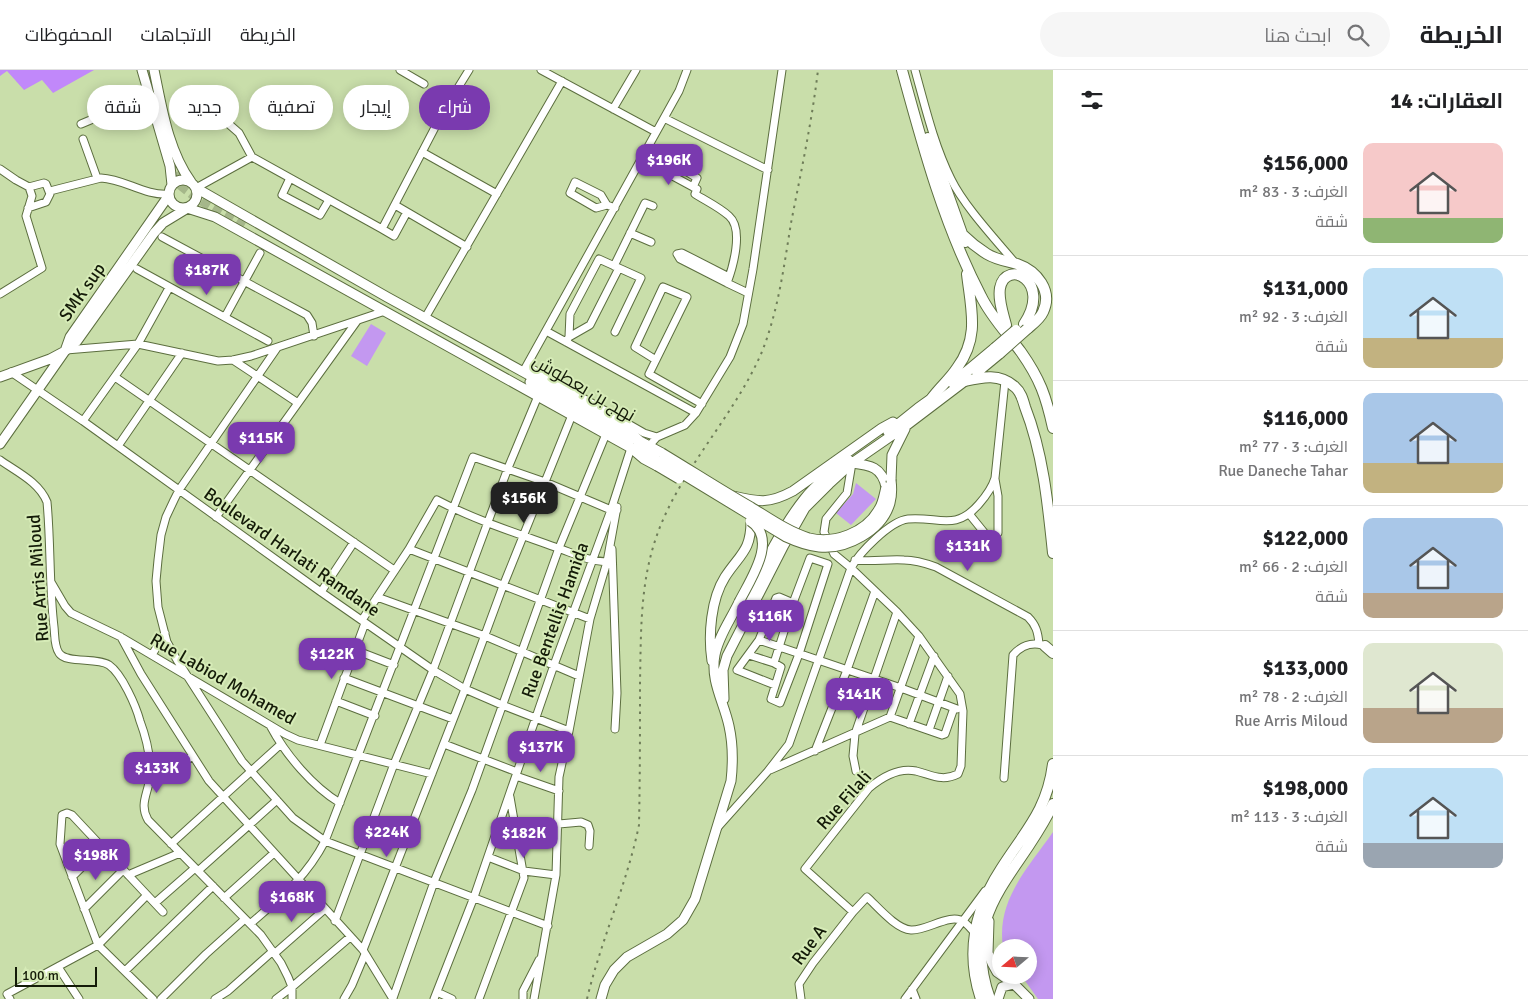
<!DOCTYPE html>
<html lang="ar">
<meta charset="utf-8">
<style>
body{margin:0;font-family:Signika,Cairo,sans-serif;background:#f6f6f6;color:#202124;direction:rtl;height:100vh;display:flex;flex-direction:column;font-size:19px;white-space:nowrap}
*{box-sizing:border-box;margin:0}
p{font-size:16px;color:#757577}
.icon{flex:none;width:28px;height:28px;fill:none;stroke:currentColor;stroke-width:2;stroke-linecap:round;stroke-linejoin:round}
.map{position:relative;flex:1;overflow:hidden;direction:ltr}
.sheet{display:flex;flex-direction:column;background:#fff;width:475px}
.sheet>*{flex:none}
.hud{position:absolute;left:15px;top:15px;width:475px;height:45px;direction:rtl;display:flex;gap:10px}
.needle{width:32px;rotate:251deg}
.fabs{position:absolute;left:992px;top:869px;display:grid;gap:10px}
.fabs a{display:grid;place-items:center;width:45px;height:45px;border-radius:50%;background:#fff;box-shadow:0 2px 12px #0003;font-size:25px}
.scale{position:absolute;left:15px;bottom:12px;width:82px;box-sizing:border-box;padding-left:5px;border:2px solid #141b08;border-top:0;font-size:14px;line-height:18px;white-space:nowrap;color:#141b08;-webkit-text-stroke:4px #d6ebb7;paint-order:stroke}
.price{position:absolute;translate:-50% -42px;padding:0 11px;border-radius:10px;background:#7a3aaf;color:#fff;font-size:16px;line-height:32px;filter:drop-shadow(0 1px 2px #0008)}
.price::after{content:'';position:absolute;left:50%;top:30px;width:15px;height:11px;margin-left:-8px;background:inherit;clip-path:polygon(0 0,100% 0,50% 100%)}
.price.active{background:#222;color:#fff}
ul{padding:0;list-style:none}
li{display:flex;align-items:center;gap:15px;height:125px;padding:0 25px}
li+li{border-top:1px solid #e0e0e0}
li span{display:grid;place-items:center;flex:none;width:140px;height:100px;border-radius:10px;color:#555}
li>.icon{margin-inline-start:auto}
span .icon{width:60px;height:60px;fill:#fffc;stroke-width:1}
li b{font-size:21px}
h2{display:flex;justify-content:space-between;align-items:center;height:60px;padding:0 25px;font-size:21px}
.pill{padding:0 18px;border-radius:22px;background:#fff;box-shadow:0 2px 12px #0003;font-size:18px;line-height:45px}
.pill.active{background:#7a3aaf;color:#fff}
header{display:flex;align-items:center;gap:30px;box-sizing:border-box;height:70px;padding:0 25px;background:#fff;border-bottom:1px solid #e0e0e0}
header strong{font-size:24px}
nav{display:flex;gap:28px;margin-inline-start:auto;font-size:18px}
.search{width:350px;height:45px;background:#f6f6f6;display:flex;align-items:center;gap:12px;box-sizing:border-box;padding:0 18px;border-radius:28px;color:#757577;font-size:19px}
main{display:flex;flex:1;min-height:0}
.map>svg:first-child{display:block}
.green{fill:#c398f0}
.forest{fill:#c188fa}
.lines{fill:none;stroke-linecap:round;stroke-linejoin:round}
.major-tunnel{stroke:#a5b78a;stroke-width:9;stroke-dasharray:9 4.5;stroke-linecap:butt}
.minor-casing{stroke:#5c6e3f;stroke-width:9}
.major-casing{stroke:#5c6e3f;stroke-width:11}
.highway-casing{stroke:#5c6e3f;stroke-width:12}
.minor{stroke:#fff;stroke-width:7}
.major{stroke:#fff;stroke-width:9}
.highway{stroke:#fff;stroke-width:10}
.rail{stroke:#6f7d59;stroke-width:2;stroke-dasharray:2.5 5;stroke-linecap:butt}
.major-bridge-casing{stroke:#5c6e3f;stroke-width:11;stroke-linecap:butt}
.highway-bridge-casing{stroke:#5c6e3f;stroke-width:12;stroke-linecap:butt}
.major-bridge{stroke:#fff;stroke-width:9}
.highway-bridge{stroke:#fff;stroke-width:10}
.labels{text-anchor:middle;stroke-width:4;stroke-linejoin:round;paint-order:stroke}
.street-label{font-size:18px;fill:#141b08;stroke:#d6ebb7}
</style>
<header>
<strong>الخريطة</strong>
<div class="search"><svg class="icon" aria-label="search" viewBox="0 0 24 24"><circle cx="10" cy="10" r="6"/><path d="M15 15l6 6"/></svg>ابحث هنا</div>
<nav><a>الخريطة</a><a>الاتجاهات</a><a>المحفوظات</a></nav>
</header>
<main>
<section class="sheet">
<h2>العقارات: 14<svg class="icon" aria-label="filters" viewBox="0 0 24 24"><path d="M4 7h16M4 17h16"/><circle cx="9" cy="7" r="2"/><circle cx="15" cy="17" r="2"/></svg></h2>
<ul>
<li><span style="background:linear-gradient(#f6c9c9 75%,#8fb573 0)"><svg class="icon" aria-label="home" viewBox="0 0 24 24"><path d="M3 11l9-7 9 7M6 9v11h12V9"/></svg></span><div><b>$156,000</b><p>الغرف: 3 · 83 m²</p><p>شقة</p></div></li>
<li><span style="background:linear-gradient(#bfe0f5 70%,#c2b280 0)"><svg class="icon" aria-label="home" viewBox="0 0 24 24"><path d="M3 11l9-7 9 7M6 9v11h12V9"/></svg></span><div><b>$131,000</b><p>الغرف: 3 · 92 m²</p><p>شقة</p></div></li>
<li><span style="background:linear-gradient(#a9c7e8 70%,#c2b280 0)"><svg class="icon" aria-label="home" viewBox="0 0 24 24"><path d="M3 11l9-7 9 7M6 9v11h12V9"/></svg></span><div><b>$116,000</b><p>الغرف: 3 · 77 m²</p><p>Rue Daneche Tahar</p></div></li>
<li><span style="background:linear-gradient(#a9c7e8 75%,#b9a48a 0)"><svg class="icon" aria-label="home" viewBox="0 0 24 24"><path d="M3 11l9-7 9 7M6 9v11h12V9"/></svg></span><div><b>$122,000</b><p>الغرف: 2 · 66 m²</p><p>شقة</p></div></li>
<li><span style="background:linear-gradient(#dfe7d0 65%,#b9a48a 0)"><svg class="icon" aria-label="home" viewBox="0 0 24 24"><path d="M3 11l9-7 9 7M6 9v11h12V9"/></svg></span><div><b>$133,000</b><p>الغرف: 2 · 78 m²</p><p>Rue Arris Miloud</p></div></li>
<li><span style="background:linear-gradient(#bfe0f5 75%,#9aa5b1 0)"><svg class="icon" aria-label="home" viewBox="0 0 24 24"><path d="M3 11l9-7 9 7M6 9v11h12V9"/></svg></span><div><b>$198,000</b><p>الغرف: 3 · 113 m²</p><p>شقة</p></div></li>
</ul>
</section>
<div class="map">
<svg width="1053" height="929" viewBox="0 0 1053 929">
<rect width="100%" height="100%" fill="#c9deaa"/>
<path class="green" d="M371,254L386,263L367,296L351,286Z
M856,413L876,429L851,455L836,443L853,424Z
M1053,762V929H1038L1023,908L1011,907L1010,905H1029V878L1003,877C996,830 1028,798 1053,762Z"/>
<path class="forest" d="M0,0H94L53,23L42,10L24,20L7,1L0,6Z"/>
<g class="lines">
<path class="major-tunnel" d="M147,0L155,29
M172,89L181,116L198,129L244,156"/>
<defs>
<path id="minor" d="M400,0L424,14
M541,0L656,62
M915,0C925,36 934,75 951,109C964,136 996,170 1016,194
M198,27L239,63L252,87L382,159L443,42L469,0
M613,39L636,0
M664,48L768,100
M81,54L150,25
M83,69L97,108
M648,78L697,108L693,117L697,119L695,124C706,131 719,137 729,146C744,159 733,197 727,213L748,223
M422,82L497,124
M656,97L693,117
M0,99L16,110L29,117
M290,108L282,125L320,145L329,130
M196,118L252,87
M50,121L101,108C125,109 144,126 169,124
M395,135L467,177
M607,135L596,138L570,123L575,112L601,125L607,135L615,138
M28,138L46,132L50,124L46,114L44,113L29,117
M382,159L394,166L407,142
M630,163L651,172
M162,167L307,245L312,253L314,266
M614,196L645,133L653,136
M137,199L268,271
M727,213L680,189L677,184L682,183L729,207
M0,224L42,198L26,146L32,126L29,117
M225,247L260,183
M425,248L562,11
M546,261L696,343
M569,267L590,255L619,198
M566,272L569,267L570,244L599,189L641,208L615,262
M277,278L179,420L174,430L166,447L161,465L158,490L156,511L158,537L167,572L177,590L242,691L293,748L325,771L548,856
M66,280L138,274L218,291L233,290L251,286L385,241
M233,290L298,333
M656,290L635,277L663,217L687,227L649,304L702,334
M527,296L644,363L657,367
M11,302L83,351L321,522L433,600L465,619L502,635L569,661
M523,302L679,21L687,0
M115,307L394,500
M83,351L138,274L169,218
M118,376L182,283
M649,376L657,367L685,355L696,343L730,287L743,254L753,199L782,0
M0,390C17,402 39,412 47,432C51,474 49,515 54,557C55,565 54,576 59,583C66,594 97,587 109,595C122,604 136,636 140,651C146,667 151,689 150,707C148,724 139,734 148,750L261,865L281,893L288,907L292,917V929
M852,393L847,423L826,449L824,462L834,484L851,498L897,542L919,566L960,624L963,641L961,696L958,704C942,712 932,705 916,701C898,697 882,707 869,718L805,799L853,842L867,827C878,837 896,859 911,860C927,861 951,842 964,852C968,855 971,859 975,863
M970,445L987,466L993,467L998,463V426L995,409
M216,447L357,251
M409,479L590,549
M612,479L617,623L615,659
M810,488L828,494L799,584L780,633L771,629L781,597L774,593L793,533Z
M855,490C872,492 887,489 904,490C915,490 925,493 936,497L1028,547C1036,555 1038,562 1039,574
M51,512L65,536L71,543L121,567L285,664L298,670L432,704
M321,522L354,472
M377,527L485,566L579,606
M362,550L409,479L437,430C475,450 516,463 555,477C573,483 588,491 607,492
M121,567L141,604L209,711L363,880L393,929
M759,570L901,618L957,639
M355,580L394,595
M152,585L165,563
M749,585L774,593
M344,608L453,649
M775,615L737,600L759,570L776,528L779,527L793,533
M336,631L375,646
M890,647L919,566
M909,654L934,586
M271,657C286,685 313,717 340,733
M929,660L948,606
M444,674L517,702
M320,675L365,553
M815,681L847,600L875,521
M770,700L890,647L942,665L945,664L954,638
M856,701L853,686L855,664L897,542
M516,706L559,721
M1004,708L1013,585C1021,576 1030,572 1042,575
M149,713L193,686
M559,754L581,752L588,755L590,761L589,776
M718,757L768,701L789,674L851,498C859,483 890,451 908,449C938,446 955,462 979,434C986,426 992,418 995,408L1005,311
M171,774L281,674
M488,787L524,801L556,805
M198,801L277,730
M128,805L180,783
M72,807L102,777
M224,828L274,783
M155,833L195,798
M84,839L123,800
M335,851L394,694L433,600L508,398L538,326
M250,854C280,828 306,808 325,771L473,387L545,412L611,440H617
M363,880L465,619L503,516L572,345
M274,884L325,839
M58,897L79,929
M125,901L213,816
M912,919L916,929
M437,922L452,929
M393,928L434,812L472,720L559,478L606,364
M10,929L7,924L98,875L147,825
M153,929L98,875L60,774L62,745L67,743L72,745L163,842
M161,929L206,884L245,849
M215,929L228,921L273,881
M276,929L292,917L350,867
M344,929L352,915L365,884
M434,929L474,827L554,595L611,440L631,378
M479,929L524,808L510,727
M523,929V921L539,890
M534,929L556,805L559,707L569,661L590,549L607,492L617,437
M801,929L799,914L813,893L853,842
M905,929L985,821"/>
<path id="major" d="M142,0L170,96L172,115
M154,0C162,38 168,80 191,112
M169 124a14 14 0 1 1 28 0a14 14 0 1 1-28 0Z
M196,118L387,227L627,359L640,371L662,383
M187,138L215,147L631,378L644,389L657,396
M0,307L50,289L65,281L70,267L169,125
M530,312L629,368L637,370
M888,362L918,338L932,328
M0,374L65,281L77,271L154,163L163,153L186,139
M634,378L644,381L661,391
M852,393C870,395 882,397 886,417
M891,410L892,385L905,359
M733,426C759,432 769,434 793,421L882,358L893,352
M740,542C758,506 780,459 805,428C817,413 833,401 849,390
M712,591C708,565 711,529 725,507C740,484 751,481 751,451
M724,629L723,600L727,586L784,475L805,438L829,414L852,393L907,355L965,311
M989,851L988,883L992,893L997,902L1014,914L1029,929
M601,929L605,915L614,900L627,887L667,864L683,850L695,829L731,711C733,693 733,674 729,656C724,632 710,611 715,585C718,567 731,549 739,532
M998,929L1002,917L1014,914"/>
<path id="highway" d="M902,0C923,77 944,155 981,226C991,247 1007,263 1021,282C1040,309 1046,326 1053,358
M928,68L965,172
M963,165C970,172 979,179 987,184C997,190 1007,191 1017,194C1037,201 1053,221 1043,242C1040,249 1033,254 1027,259
M1006,255C1003,243 998,230 1000,218C1006,188 1053,211 1024,254
M977,302L1000,283
M965,311C982,307 1000,303 1015,317C1021,322 1023,330 1025,337C1043,383 1048,434 1053,483
M953,313L995,278
M932,328C940,317 950,309 957,298C980,267 971,239 967,204
M1045,576L1053,583
M981,929C965,882 975,839 1001,799C1025,761 1047,741 1053,694
M990,929C958,839 1020,805 1053,734"/>
</defs>
<use href="#minor" class="minor-casing"/>
<use href="#major" class="major-casing"/>
<use href="#highway" class="highway-casing"/>
<use href="#minor" class="minor"/>
<use href="#major" class="major"/>
<use href="#highway" class="highway"/>
<path class="rail" d="M587,929C601,870 627,814 639,755C640,707 640,659 640,612C641,565 640,519 654,474C675,405 732,350 761,284C778,243 784,196 791,153C801,102 812,51 818,0"/>
<defs>
<path id="major-bridge" d="M662,383C692,401 721,420 751,437C769,448 789,462 809,468C834,474 866,463 879,439C883,433 884,425 886,417
M661,391L786,467C797,472 807,476 819,477C846,480 882,461 890,433C892,426 892,418 891,410
M657,396L679,409
M739,532C750,510 779,469 750,451"/>
<path id="highway-bridge" d="M995,278L1016,260
M1000,283L1027,259"/>
</defs>
<use href="#major-bridge" class="major-bridge-casing"/>
<use href="#highway-bridge" class="highway-bridge-casing"/>
<use href="#major-bridge" class="major-bridge"/>
<use href="#highway-bridge" class="highway-bridge"/>
</g>
<g class="labels">
<g class="street-label">
<text transform="translate(82 222) rotate(-55)" y="6">SMK sup</text>
<text transform="translate(584 318) rotate(30)" y="6">نهج بن بعطوش</text>
<text transform="translate(292 482) rotate(35)" y="6">Boulevard Harlati Ramdane</text>
<text transform="translate(38 508) rotate(-94)" y="6">Rue Arris Miloud</text>
<text transform="translate(555 550) rotate(-70)" y="6">Rue Bentellis Hamida</text>
<text transform="translate(223 609) rotate(30)" y="6">Rue Labiod Mohamed</text>
<text transform="translate(844 730) rotate(-48)" y="6">Rue Filali</text>
<text transform="translate(809 875) rotate(-53)" y="6">Rue A</text>
</g>
</g>
</svg>
<div class="fabs">
<a><svg class="needle" viewBox="-14 -14 28 28"><path d="M0-13l5 13h-10z" fill="#e53935"/><path d="M0 13l5-13h-10z" fill="#757577"/></svg></a>
</div>
<div class="scale">100 m</div>
<b class="price" style="left:669px;top:116px">$196K</b>
<b class="price" style="left:207px;top:226px">$187K</b>
<b class="price" style="left:261px;top:394px">$115K</b>
<b class="price active" style="left:524px;top:454px">$156K</b>
<b class="price" style="left:968px;top:502px">$131K</b>
<b class="price" style="left:770px;top:572px">$116K</b>
<b class="price" style="left:332px;top:610px">$122K</b>
<b class="price" style="left:859px;top:650px">$141K</b>
<b class="price" style="left:541px;top:703px">$137K</b>
<b class="price" style="left:157px;top:724px">$133K</b>
<b class="price" style="left:387px;top:788px">$224K</b>
<b class="price" style="left:524px;top:789px">$182K</b>
<b class="price" style="left:96px;top:811px">$198K</b>
<b class="price" style="left:292px;top:853px">$168K</b>
<div class="hud">
<a class="pill active">شراء</a>
<a class="pill">إيجار</a>
<a class="pill">تصفية</a>
<a class="pill">جديد</a>
<a class="pill">شقة</a>
</div>
</div>
</main>
